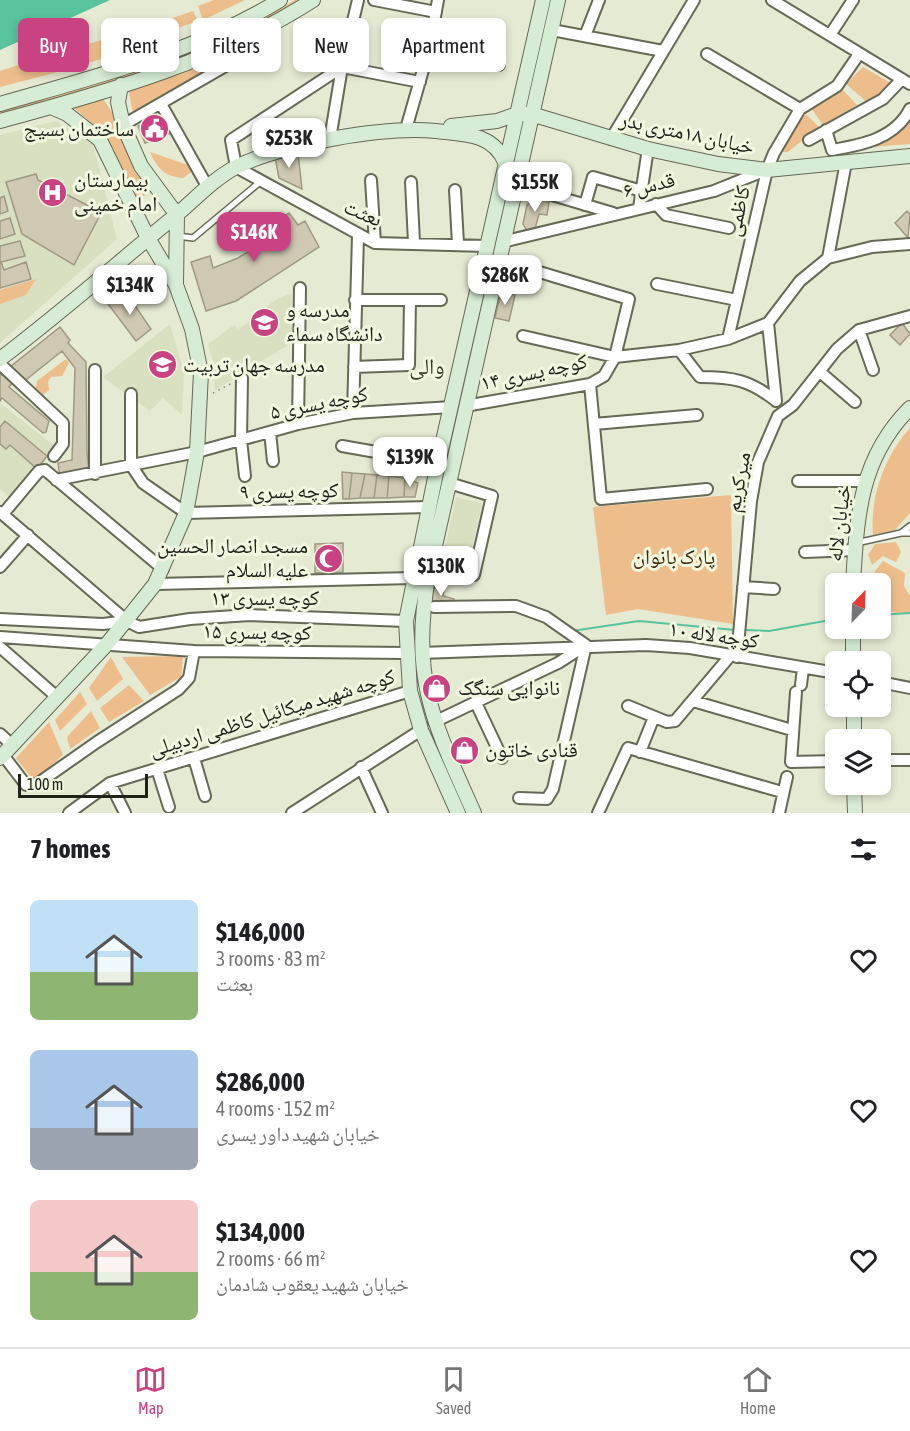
<!DOCTYPE html>
<meta charset="utf-8">
<style>
body{margin:0;font-family:"Asap Condensed","Noto Naskh Arabic",sans-serif;background:#f6f6f6;color:#202124;height:100vh;display:flex;flex-direction:column;font-size:22px;white-space:nowrap}
*{box-sizing:border-box;margin:0}
p{font-size:20px;color:#757577}
.icon{flex:none;width:33px;height:33px;fill:none;stroke:currentColor;stroke-width:2;stroke-linecap:round;stroke-linejoin:round}
.map{position:relative;height:813px;overflow:hidden}
.drawer{display:flex;flex-direction:column;background:#fff;flex:1}
.drawer>*{flex:none}
.banner{position:absolute;left:18px;top:18px;width:600px;height:54px;display:flex;gap:12px}
.needle{width:39px;rotate:23deg}
.fabs{position:absolute;left:825px;top:573px;display:grid;gap:12px}
.fabs a{display:grid;place-items:center;width:66px;height:66px;border-radius:9px;background:#fff;box-shadow:0 3px 9px #0003;font-size:30px}
.scale{position:absolute;left:18px;bottom:15px;width:130px;box-sizing:border-box;padding-left:6px;border:3px solid #20221a;border-top:0;font-size:16px;line-height:21px;white-space:nowrap;color:#20221a;-webkit-text-stroke:4px #f2f7e0;paint-order:stroke}
.price{position:absolute;translate:-50% -51px;padding:0 14px;border-radius:12px;background:#fff;color:#222;font-size:20px;line-height:39px;filter:drop-shadow(0 2px 3px #0008)}
.price::after{content:'';position:absolute;left:50%;top:36px;width:18px;height:14px;margin-left:-9px;background:inherit;clip-path:polygon(0 0,100% 0,50% 100%)}
.price.active{background:#c94282;color:#fff}
ul{padding:0;list-style:none}
li{display:flex;align-items:center;gap:18px;height:150px;padding:0 30px}
li span{display:grid;place-items:center;flex:none;width:168px;height:120px;border-radius:9px;color:#555}
li>.icon{margin-inline-start:auto}
span .icon{width:72px;height:72px;fill:#fffc;stroke-width:1}
li b{font-size:26px}
h2{display:flex;justify-content:space-between;align-items:center;height:72px;padding:0 30px;font-size:26px}
.pill{padding:0 21px;border-radius:9px;background:#fff;box-shadow:0 3px 9px #0003;font-size:21px;line-height:54px}
.pill.active{background:#c94282;color:#fff}
.dock{display:flex;justify-content:space-around;align-items:center;height:84px;border-top:2px solid #e0e0e0;background:#fff;font-size:16px;color:#757577}
.dock a{display:grid;justify-items:center;gap:3px}
.dock .active{color:#c94282}
.map>svg:first-child{display:block}
.built{fill:#d9e0c2}
.green{fill:#edbe8b}
.water{fill:#58c39c}
.lines{fill:none;stroke-linecap:round;stroke-linejoin:round}
.stream{stroke:#58c39c;stroke-width:2}
.building{fill:#cfc8b2;stroke:#9f9984;stroke-width:1.5}
.lane-casing{stroke:#656955;stroke-width:8}
.street-casing{stroke:#656955;stroke-width:14}
.secondary-casing{stroke:#656955;stroke-width:16}
.path{stroke:#848878;stroke-width:1.5;stroke-dasharray:1.5 4.5;stroke-linecap:butt}
.lane{stroke:#fff;stroke-width:5}
.street{stroke:#fff;stroke-width:10}
.secondary{stroke:#d6ecd4;stroke-width:14}
.labels{text-anchor:middle;stroke-width:6;stroke-linejoin:round;paint-order:stroke}
.poi-label{font-size:21px;fill:#20221a;stroke:#f2f7e0;text-anchor:start}
.street-label{font-size:21px;fill:#20221a;stroke:#f2f7e0}
.park-label{font-size:21px;fill:#3e2504;stroke:#f2f7e0}
.neighbourhood-label{font-size:22px;fill:#353926;stroke:#f2f7e0}
</style>
<div class="map">
<svg width="910" height="813" viewBox="0 0 910 813">
<rect width="100%" height="100%" fill="#e5ead3"/>
<path class="built" d="M56,121L93,144L117,239L0,343V135Z
M292,293V343L215,390L214,366L208,344L234,325L238,329L242,327L275,300Z
M170,324L184,372L182,415L163,398L150,411L103,377Z
M0,403L56,447L12,499L0,489V444L6,449L10,445L37,469L47,456L5,421L0,427Z
M456,497L482,503L466,576L440,570Z"/>
<path class="green" d="M214,0H245L203,20L198,6Z
M295,0H302C209,57 104,86 0,116V112C101,84 205,55 295,0Z
M193,11L198,21L140,41L137,30Z
M116,36L126,52L73,67L70,49Z
M49,55L58,72L0,87V71Z
M206,63L209,71L133,114L128,88Z
M863,67L894,85L885,95L868,103L846,84Z
M841,88L857,105L823,125L811,108Z
M102,98C120,119 123,148 136,172C140,180 148,183 150,192L132,204L108,139L74,108Z
M806,114L819,127L788,152H782L784,143Z
M910,117V144L871,147Z
M520,127L515,164L460,403L458,400Z
M150,152L191,166L193,171L183,178C165,177 157,168 150,152Z
M36,279L26,295L0,304V290Z
M66,359L69,363L62,376L51,377L48,382L49,390L43,395L36,388L37,381Z
M910,428V513L895,530L873,535C870,497 884,457 910,428Z
M731,495L733,624L638,609L606,615L593,507Z
M896,542L901,552L896,562L883,556L872,565L868,555L875,544Z
M883,561L905,573L904,586L910,596V614L881,611L880,584L869,583V579Z
M183,656L181,677L150,695L122,657Z
M111,657L123,679L97,701L89,688Z
M129,685L144,701L109,722L100,708Z
M80,692L87,704L60,731L55,720Z
M91,711L100,728L70,749L67,737Z
M49,722L63,755L34,781L16,758Z"/>
<path class="water" d="M0,0H110L0,50Z"/>
<g class="lines">
<path class="stream" d="M880,615L910,613
M746,630L769,631L836,619
M572,631L639,621L735,630
M30,634L102,639"/>
</g>
<path class="building" d="M164,115L171,133L145,143L138,126L159,120L158,118Z
M298,153L302,189L279,178L275,157Z
M36,174L38,180L97,210L99,217L74,265L22,234L6,182Z
M4,196L8,211L0,214V198Z
M534,199L549,202L547,215L539,214L535,229L527,231L523,224L527,205Z
M907,211L910,214L908,238L895,223Z
M289,213L298,225L305,221L319,247L236,301L206,311L191,262L210,256L213,268L238,258L260,244L255,235Z
M10,218L15,234L0,239V221Z
M20,241L25,256L1,262L4,270L26,262L31,279L0,288V246Z
M125,291L151,329L136,341L108,304Z
M501,292L515,295L509,321L495,318Z
M902,323L910,334L900,345L890,335Z
M60,327L70,340L68,343L86,362L87,453L89,471L60,477L58,463L72,460L75,368L62,351L22,383L10,367Z
M0,375H4L12,383L9,387L49,421L46,432L43,433L2,398L0,401Z
M5,421L47,456L37,469L10,445L6,449L0,444V427Z
M342,472L352,473L349,499H343Z
M352,473L365,474L360,498L349,499Z
M365,474L377,475L374,498H360Z
M377,475L389,476L387,498H374Z
M389,476L405,478L404,497L387,498Z
M405,478L418,483L415,497H404Z
M343,543V572L315,573V544Z
M434,588L444,590L443,596L454,599L453,604L431,601Z"/>
<g class="lines">
<defs>
<path id="lane" d="M178,236L193,238L260,182
M901,533L910,526
M856,543L901,533H910"/>
<path id="street" d="M374,0L436,12
M772,0L910,84
M552,30L663,51
M830,35L853,0
M585,36L599,0
M429,49L499,65
M707,54L800,109
M420,82L342,67L231,140L236,167L375,243L487,246
M161,104L207,186
M123,125L236,60
M406,129L429,49L438,0
M826,130L832,150C861,145 895,139 910,109
M330,139L342,67L358,0
M611,139L694,0
M809,140L883,99L902,79
M371,180L375,243
M411,182L414,242
M515,184L613,213
M455,190L458,244
M656,204L666,215L729,228
M585,205L593,177L642,191
M639,208L647,155
M502,242L714,191L766,170
M828,258L872,247L910,244
M657,284L737,300
M355,300H441
M768,323L776,401
M859,330L873,370
M523,336L615,357L629,299L536,271
M728,339L767,170L774,153L800,109L837,86L859,54
M679,350L700,377C733,377 749,380 775,400
M0,364L63,423V444L54,456
M354,367L409,365L410,300
M820,372L855,402
M242,378L241,440L245,476
M590,384L601,499L707,489
M131,394V465L143,483L186,513L429,507
M465,406L590,384L604,376L615,357L679,350L728,339L768,323L800,281L828,258L846,162
M353,413L358,236
M298,424L300,288
M594,424L697,415
M270,432L273,461
M342,446L438,463
M95,474V370
M56,480L197,452L298,424L353,413L452,407
M798,481H864
M449,483L492,496L474,575
M0,512L127,621L139,627L190,619L250,615L406,621
M3,514L39,471L45,470L163,569
M805,552L855,550
M0,567L28,535
M155,584L413,578
M743,587L774,589
M434,607L516,606L546,617L586,645
M0,619L103,624L127,621
M0,637L194,651L407,653
M0,647L57,697
M421,653L646,645L690,648L836,673
M737,657L751,501L758,462L778,416L793,405L837,349L859,330L910,316
M880,682L910,688
M801,685L803,668
M796,692L791,762L836,761
M693,701L792,730
M476,703L502,758
M628,706L667,722L675,721L730,656
M434,722L558,663L583,647
M0,734L12,745
M640,752L654,717
M3,755L26,785L37,784L97,742L179,689L189,678L194,651
M194,758L205,796
M880,760H910
M361,767L382,813
M157,769L169,807
M110,783L125,813
M519,798L547,799L553,789L586,645
M69,813L110,783L410,691
M292,813L421,730
M598,813L628,748L782,792
M779,813L787,777"/>
<path id="secondary" d="M121,85L118,102L123,125L141,166L177,215L176,285
M0,104C94,77 196,52 280,0
M0,121C108,92 218,61 313,0
M451,126L497,121L517,114H531L648,149L718,164L767,170L910,156
M0,359C58,315 113,267 169,221C192,203 210,181 236,167C282,144 384,126 436,131C463,134 493,133 505,162
M853,584C857,517 859,459 910,408
M853,628V662
M854,706V740
M0,758L107,644L155,584L186,513L197,452L201,373L192,329L176,285L148,238L100,140L67,114L51,107
M854,784L855,813
M458,813L421,730L410,691L406,621L438,463L543,0
M474,813C433,721 411,681 428,577L558,0"/>
</defs>
<use href="#lane" class="lane-casing"/>
<use href="#street" class="street-casing"/>
<use href="#secondary" class="secondary-casing"/>
<path class="path" d="M512,262L528,266
M250,374L270,363
M213,393L232,383"/>
<use href="#lane" class="lane"/>
<use href="#street" class="street"/>
<use href="#secondary" class="secondary"/>
</g>
<defs>
<symbol id="civic-disc" viewBox="-11 -11 22 22"><circle r="9.5" fill="#c94282" stroke="#f2f7e0"/><path d="M-.6-6.5H3V-4.5H.6V-3L4-1V1h2V6H-6V1h2V-1L-.6-3ZM-1.2 2.5V6h2.4V2.5Z" fill="#fff"/></symbol>
<symbol id="hospital-disc" viewBox="-11 -11 22 22"><circle r="9.5" fill="#c94282" stroke="#f2f7e0"/><path d="M-5-5h3v3.5h4V-5h3V5h-3V1.5h-4V5h-3Z" fill="#fff"/></symbol>
<symbol id="school-disc" viewBox="-11 -11 22 22"><circle r="9.5" fill="#c94282" stroke="#f2f7e0"/><path d="M0-5L7-2L0 1L-7-2ZM-4 1L0 2.5L4 1V4Q0 6-4 4Z" fill="#fff"/></symbol>
<symbol id="mosque-disc" viewBox="-11 -11 22 22"><circle r="9.5" fill="#c94282" stroke="#f2f7e0"/><path d="M3.5-4.9A6 6 0 1 0 3.5 4.9A5 5 0 1 1 3.5-4.9Z" fill="#fff"/></symbol>
<symbol id="shop-disc" viewBox="-11 -11 22 22"><circle r="9.5" fill="#c94282" stroke="#f2f7e0"/><path d="M-5-2.5h2.3a2.7 3.5 0 0 1 5.4 0H5L5.5 6h-11ZM-1.5-2.5h3a1.5 2.3 0 0 0-3 0Z" fill="#fff"/></symbol>
</defs>
<g fill-rule="evenodd">
<use href="#civic-disc" x="138" y="112" width="33" height="33"/>
<use href="#hospital-disc" x="36" y="176" width="33" height="33"/>
<use href="#school-disc" x="248" y="306" width="33" height="33"/>
<use href="#school-disc" x="146" y="348" width="33" height="33"/>
<use href="#mosque-disc" x="312" y="542" width="33" height="33"/>
<use href="#shop-disc" x="420" y="672" width="33" height="33"/>
<use href="#shop-disc" x="448" y="734" width="33" height="33"/>
</g>
<g class="labels">
<g class="poi-label">
<text x="134" y="136" text-anchor="end">ساختمان بسیج</text>
<text x="74" y="187">بیمارستان<tspan x="74" dy="24">امام خمینی</tspan></text>
<text x="286" y="317">مدرسه و<tspan x="286" dy="24">دانشگاه سماء</tspan></text>
<text x="183" y="372">مدرسه جهان تربیت</text>
<text x="308" y="553" text-anchor="end">مسجد انصار الحسین<tspan x="308" dy="24">علیه السلام</tspan></text>
<text x="458" y="695">نانوایی سنگک</text>
<text x="485" y="757">قنادی خاتون</text>
</g>
<g class="street-label">
<text transform="translate(687 133) rotate(12)" y="7">خیابان ۱۸متری بدر</text>
<text transform="translate(649 185) rotate(-13)" y="7">قدس ۶</text>
<text transform="translate(738 211) rotate(-78)" y="7">کاظمی</text>
<text transform="translate(363 213) rotate(23)" y="7">بعثت</text>
<text transform="translate(534 372) rotate(-12)" y="7">کوچه یسری ۱۴</text>
<text transform="translate(319 403) rotate(-11)" y="7">کوچه یسری ۵</text>
<text transform="translate(738 482) rotate(-79)" y="7">میرکریم</text>
<text transform="translate(289 491) rotate(-1)" y="7">کوچه یسری ۹</text>
<text transform="translate(839 523) rotate(-83)" y="7">خیابان لاله</text>
<text x="265" y="605">کوچه یسری ۱۳</text>
<text transform="translate(257 632) rotate(1)" y="7">کوچه یسری ۱۵</text>
<text transform="translate(714 635) rotate(8)" y="7">کوچه لاله ۱۰</text>
<text transform="translate(272 713) rotate(-17)" y="7">کوچه شهید میکائیل کاظمی اردبیلی</text>
</g>
<g class="park-label">
<text x="674" y="564">پارک بانوان</text>
</g>
<g class="neighbourhood-label">
<text x="427" y="374">والی</text>
</g>
</g>
</svg>
<div class="fabs">
<a><svg class="needle" viewBox="-14 -14 28 28"><path d="M0-13l5 13h-10z" fill="#e53935"/><path d="M0 13l5-13h-10z" fill="#757577"/></svg></a>
<a><svg class="icon" aria-label="locate" viewBox="0 0 24 24"><circle cx="12" cy="12" r="6"/><path d="M12 2v4M12 18v4M2 12h4M18 12h4"/></svg></a>
<a><svg class="icon" aria-label="layers" viewBox="0 0 24 24"><path d="M12 4l9 5-9 5-9-5zM3 14l9 5 9-5"/></svg></a>
</div>
<div class="scale">100 m</div>
<b class="price" style="left:289px;top:169px">$253K</b>
<b class="price" style="left:535px;top:213px">$155K</b>
<b class="price active" style="left:254px;top:263px">$146K</b>
<b class="price" style="left:505px;top:306px">$286K</b>
<b class="price" style="left:130px;top:316px">$134K</b>
<b class="price" style="left:410px;top:488px">$139K</b>
<b class="price" style="left:441px;top:597px">$130K</b>
<div class="banner">
<a class="pill active">Buy</a>
<a class="pill">Rent</a>
<a class="pill">Filters</a>
<a class="pill">New</a>
<a class="pill">Apartment</a>
</div>
</div>
<section class="drawer">
<h2>7 homes<svg class="icon" aria-label="filters" viewBox="0 0 24 24"><path d="M4 7h16M4 17h16"/><circle cx="9" cy="7" r="2"/><circle cx="15" cy="17" r="2"/></svg></h2>
<ul>
<li><span style="background:linear-gradient(#bfe0f5 60%,#8fb573 0)"><svg class="icon" aria-label="home" viewBox="0 0 24 24"><path d="M3 11l9-7 9 7M6 9v11h12V9"/></svg></span><div><b>$146,000</b><p>3 rooms · 83 m²</p><p>بعثت</p></div><svg class="icon" aria-label="heart" viewBox="0 0 24 24"><path d="M12 20l-8-8c-3-5 5-10 8-4 3-6 11-1 8 4z"/></svg></li>
<li><span style="background:linear-gradient(#a9c7e8 65%,#9aa5b1 0)"><svg class="icon" aria-label="home" viewBox="0 0 24 24"><path d="M3 11l9-7 9 7M6 9v11h12V9"/></svg></span><div><b>$286,000</b><p>4 rooms · 152 m²</p><p>خیابان شهید داور یسری</p></div><svg class="icon" aria-label="heart" viewBox="0 0 24 24"><path d="M12 20l-8-8c-3-5 5-10 8-4 3-6 11-1 8 4z"/></svg></li>
<li><span style="background:linear-gradient(#f6c9c9 60%,#8fb573 0)"><svg class="icon" aria-label="home" viewBox="0 0 24 24"><path d="M3 11l9-7 9 7M6 9v11h12V9"/></svg></span><div><b>$134,000</b><p>2 rooms · 66 m²</p><p>خیابان شهید یعقوب شادمان</p></div><svg class="icon" aria-label="heart" viewBox="0 0 24 24"><path d="M12 20l-8-8c-3-5 5-10 8-4 3-6 11-1 8 4z"/></svg></li>
</ul>
</section>
<nav class="dock">
<a class="active"><svg class="icon" aria-label="map" viewBox="0 0 24 24"><path d="M3 6l6-2 6 2 6-2v14l-6 2-6-2-6 2zM9 4v14M15 6v14"/></svg>Map</a>
<a><svg class="icon" aria-label="saved" viewBox="0 0 24 24"><path d="M7 4h10v16l-5-4-5 4z"/></svg>Saved</a>
<a><svg class="icon" aria-label="home" viewBox="0 0 24 24"><path d="M3 11l9-7 9 7M6 9v11h12V9"/></svg>Home</a>
</nav>
